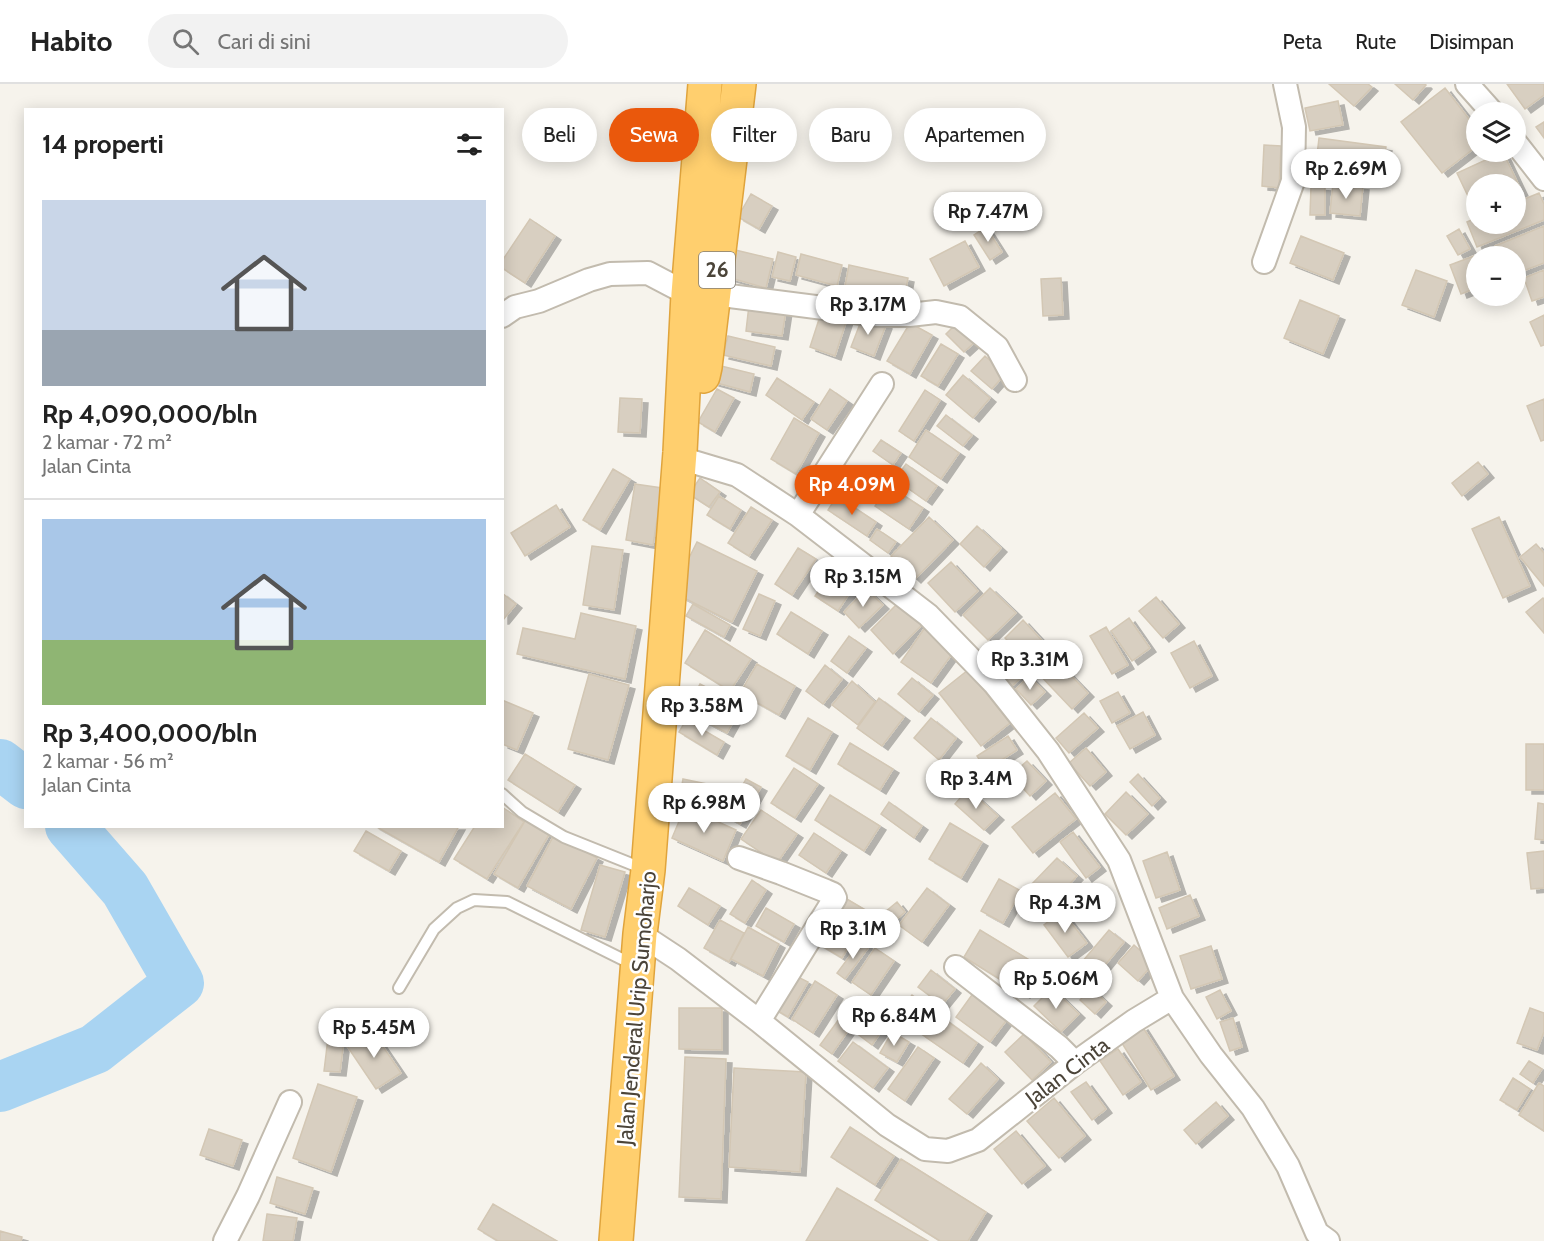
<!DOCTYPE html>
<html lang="id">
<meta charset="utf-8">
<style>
body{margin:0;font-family:Cabin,sans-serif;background:#f2f2f2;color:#222;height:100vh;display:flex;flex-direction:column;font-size:22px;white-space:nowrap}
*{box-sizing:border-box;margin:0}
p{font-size:20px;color:#767676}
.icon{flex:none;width:33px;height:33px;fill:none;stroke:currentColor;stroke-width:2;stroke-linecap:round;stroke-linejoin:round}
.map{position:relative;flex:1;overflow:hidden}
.sheet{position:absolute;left:24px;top:24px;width:480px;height:720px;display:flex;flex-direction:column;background:#fff;border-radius:0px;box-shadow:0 3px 15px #0003}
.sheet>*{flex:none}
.guide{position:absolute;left:522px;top:24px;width:570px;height:54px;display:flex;gap:12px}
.tools{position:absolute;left:1466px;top:18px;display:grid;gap:12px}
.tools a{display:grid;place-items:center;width:60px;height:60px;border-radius:50%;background:#fff;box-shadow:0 3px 15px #0003;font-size:30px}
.price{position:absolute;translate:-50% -51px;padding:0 14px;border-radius:21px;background:#fff;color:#222;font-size:20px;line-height:39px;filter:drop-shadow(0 2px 3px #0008)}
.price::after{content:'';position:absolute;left:50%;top:36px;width:18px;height:14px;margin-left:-9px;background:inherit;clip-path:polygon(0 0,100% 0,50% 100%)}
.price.selected{background:#ea580c;color:#fff}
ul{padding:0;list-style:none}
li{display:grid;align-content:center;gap:12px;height:318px;padding:0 18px}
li+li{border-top:2px solid #e0e0e0}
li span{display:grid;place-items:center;height:186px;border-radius:0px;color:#555}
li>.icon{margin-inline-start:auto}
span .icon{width:108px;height:108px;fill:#fffc;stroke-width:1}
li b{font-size:26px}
h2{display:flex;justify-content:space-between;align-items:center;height:72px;padding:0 18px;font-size:26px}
.pill{padding:0 21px;border-radius:27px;background:#fff;box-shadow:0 3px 15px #0003;font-size:21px;line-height:54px}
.pill.selected{background:#ea580c;color:#fff}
header{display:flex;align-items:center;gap:36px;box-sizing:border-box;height:84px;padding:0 30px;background:#fff;border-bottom:2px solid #e0e0e0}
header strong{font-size:28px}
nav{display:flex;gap:33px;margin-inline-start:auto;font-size:21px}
.search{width:420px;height:54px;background:#f2f2f2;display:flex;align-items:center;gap:15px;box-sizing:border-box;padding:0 21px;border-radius:33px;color:#767676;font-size:22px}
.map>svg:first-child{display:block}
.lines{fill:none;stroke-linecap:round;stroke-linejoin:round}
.river{stroke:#a9d4f2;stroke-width:50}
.building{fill:#d8cfc1;stroke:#d3c7b4;stroke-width:1.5;filter:url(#shadow)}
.lane-casing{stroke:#c2bbae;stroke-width:14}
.street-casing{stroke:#c2bbae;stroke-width:26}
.highway-casing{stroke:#e0a43c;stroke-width:36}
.lane{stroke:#fff;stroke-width:10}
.street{stroke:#fff;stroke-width:22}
.highway{stroke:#ffcf6e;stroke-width:33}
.labels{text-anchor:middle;stroke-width:5;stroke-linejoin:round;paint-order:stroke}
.shield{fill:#fff;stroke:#817c74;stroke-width:1.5}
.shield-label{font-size:21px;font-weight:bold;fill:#4b4439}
.street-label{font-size:22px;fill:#4b4439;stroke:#fff}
</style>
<header>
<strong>Habito</strong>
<div class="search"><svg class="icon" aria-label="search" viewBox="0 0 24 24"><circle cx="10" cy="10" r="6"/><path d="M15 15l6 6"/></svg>Cari di sini</div>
<nav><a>Peta</a><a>Rute</a><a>Disimpan</a></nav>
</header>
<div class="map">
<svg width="1544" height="1157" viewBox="0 0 1544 1157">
<defs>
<filter id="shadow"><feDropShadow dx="6" dy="4" stdDeviation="0" flood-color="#0004"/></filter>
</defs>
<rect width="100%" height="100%" fill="#f6f3ec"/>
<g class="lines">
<path class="river" d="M0,680L26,700
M0,1003L95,965L179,899L125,805L70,742"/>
</g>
<path class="building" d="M1329,0H1368L1372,3L1354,22Z
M1395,0H1425L1426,1L1413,16Z
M1507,0H1544V11L1525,25Z
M1445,4L1476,44V63L1442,89L1401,38Z
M1338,17L1343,41L1310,47L1305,24Z
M1544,38V54L1536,43Z
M1319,54L1386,63L1382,97L1315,88Z
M1264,61L1281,62L1279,104L1262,102Z
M1503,68L1522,108L1515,111V100H1476V129L1457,89Z
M1333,99L1363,102L1360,132L1330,129Z
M1311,102L1325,103V131H1310Z
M1539,109L1544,120V136L1477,163L1467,138L1476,134V140H1515V119Z
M751,110L772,122L759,145L738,133Z
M530,135L555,152L525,199L502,184V177Z
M1544,142V179L1515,190V172H1500L1495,162Z
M986,143L1002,168L990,176L974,151Z
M1459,145L1470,165L1458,171L1447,152Z
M1301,152L1344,169L1333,196L1290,179Z
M965,157L979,183L944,202L930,175Z
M727,164L773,175L766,204L720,191Z
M1487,167L1489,172H1476V204L1461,210L1450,181Z
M778,168L796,173L790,197L772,193Z
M801,170L842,181L837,202L796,191Z
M849,181L908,194L904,215L845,202Z
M1416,186L1447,197L1434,233L1402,221Z
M1544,186V213L1532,217L1524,194Z
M1061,194L1063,231L1043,232L1041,195Z
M1300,216L1339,232L1323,270L1284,254Z
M749,221L786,226L782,252L746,247Z
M822,226L847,235L835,272L810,263Z
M1544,231V261L1541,262L1530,238Z
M863,232L886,241L874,272L851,263Z
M959,237L977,256L964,268L946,250Z
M910,239L932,251L910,290L887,277Z
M728,252L775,263L771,282L723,271Z
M941,260L958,270L938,302L921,292Z
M985,272L1005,290L992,305L971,287Z
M717,281L754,290L750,308L713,298Z
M963,291L990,314L973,334L946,311Z
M777,294L814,318L802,336L766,311Z
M717,305L734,314L715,348L698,338Z
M830,305L847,317L827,346L811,335Z
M925,306L940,316L914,357L899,347Z
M620,314L642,315L640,349L618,348Z
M1544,315V356L1541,357L1527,322Z
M946,331L972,351L963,362L937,342Z
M794,334L819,349L796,390L771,375Z
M926,346L959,369L941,395L909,373Z
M881,356L901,369L893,381L873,367Z
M1478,378L1488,390L1462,412L1452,399Z
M906,380L937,402L926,417L895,395Z
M613,385L630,395L600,446L583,436Z
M863,389L882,403L875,412L856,399Z
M700,394L720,408L709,423L689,410Z
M635,400L662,404L653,461L626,456Z
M889,402L923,424L909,445L875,422Z
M719,412L741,426L730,445L707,431Z
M837,412L876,438L867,452L828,426Z
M556,421L570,443L525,472L511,449Z
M751,423L772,436L749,472L728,459Z
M929,433L953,456L915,495L891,472Z
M1499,433L1530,502L1503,514L1472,445Z
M977,442L1001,464L984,483L960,460Z
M877,445L896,458L888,469L870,456Z
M697,458L757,487L732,538L672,508Z
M1536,460L1544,469V502L1520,473Z
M592,462L623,466L614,526L583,521Z
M798,464L816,475L792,511L775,500Z
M843,470L865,485L838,527L815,512Z
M951,478L978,507L955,528L928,499Z
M990,504L1016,529L988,556L963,531Z
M866,505L883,521L859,544L844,528Z
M502,509L516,520L503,536H502Z
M759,510L775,517L760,552L743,545Z
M1156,513L1179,540L1163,554L1139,527Z
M1543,514L1544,515V549L1526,528Z
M901,516L924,539L893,570L871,546Z
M693,520L730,541L724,553L686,532Z
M791,528L822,547L808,570L777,550Z
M581,529L636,542L625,595L517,570L523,544L575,555Z
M1129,534L1150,564L1132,577L1111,547Z
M1023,536L1047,562L1029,579L1005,554Z
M1106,543L1128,581L1112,590L1090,552Z
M924,545L955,566L931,599L901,578Z
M705,546L751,575L730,607L685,579Z
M849,552L866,564L847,589L831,577Z
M1194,557L1212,592L1190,604L1171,569Z
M998,558L1027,588L1009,605L980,575Z
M1051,571L1088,609L1072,625L1035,586Z
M757,580L795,602L779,631L740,609Z
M825,581L842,595L823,620L806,607Z
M968,586L1010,639L981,662L939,609Z
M589,590L629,601L608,676L568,665Z
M1029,592L1045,608L1031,621L1016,605Z
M912,594L933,611L919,628L898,610Z
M852,597L875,618L858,641L832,621Z
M700,600L742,622L727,649L686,627Z
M1118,608L1130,629L1112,639L1100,617Z
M879,614L904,633L882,662L857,644Z
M502,616L533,629L517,666L502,660Z
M1143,628L1155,651L1130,665L1117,642Z
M1084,629L1098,644L1069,669L1056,654Z
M808,634L832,648L810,686L786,672Z
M931,634L956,654L939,676L914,654Z
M686,636L724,658L717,671L679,648Z
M1008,652L1017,666L986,686L977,672Z
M850,659L893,685L880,706L838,680Z
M1526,660H1544V706H1526Z
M1086,664L1106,688L1090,702L1069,679Z
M525,670L575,701L558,728L508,696Z
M1027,677L1046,697L1030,712L1011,691Z
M794,684L818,700L795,734L771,719Z
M1138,690L1160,714L1152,722L1130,698Z
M683,695L722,703L719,720L680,712Z
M746,695L761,703L740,740L726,732Z
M968,705L998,732L984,746L955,720Z
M1126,708L1148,730L1126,751L1105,730Z
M1055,709L1076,735L1033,769L1012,743Z
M830,711L880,742L864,767L815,736Z
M889,718L922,742L914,754L881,730Z
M1538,719L1544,720V756L1535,755Z
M502,723L524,738L487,795L454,775L475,742H502Z
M685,723L736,746L723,777L672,754Z
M761,726L797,750L777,779L741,755Z
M526,735L550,749L518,804L494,790Z
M950,739L982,758L961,794L929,775Z
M375,742H459L439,778Z
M366,747L401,767L389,787L354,767Z
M1073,748L1100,783L1086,794L1060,758Z
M814,749L841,767L826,789L799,771Z
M554,751L597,774L571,825L527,802Z
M1544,767V804L1531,805L1527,769Z
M1167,768L1180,806L1156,814L1143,777Z
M1057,774L1077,792L1049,822L1029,803Z
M600,781L625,788L605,853L581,846Z
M999,795L1021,807L1003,839L981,827Z
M752,796L766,806L745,839L730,830Z
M689,804L720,822L708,841L678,822Z
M927,804L949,821L922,858L899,841Z
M840,811L869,828L842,874L812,856Z
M1190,811L1199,832L1167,845L1159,824Z
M897,818L905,828L875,854L867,843Z
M766,824L794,840L784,858L756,842Z
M1062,827L1087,859L1068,873L1044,841Z
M720,836L744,849L729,878L704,864Z
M748,843L779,860L763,892L731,875Z
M980,846L1041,883L1024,910L964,873Z
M1109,846L1124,858L1097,891L1082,878Z
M861,857L869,863L845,895L837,889Z
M1134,861L1154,879L1138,897L1118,879Z
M1211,862L1222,895L1191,905L1180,872Z
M875,864L894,877L871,911L852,898Z
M1069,876L1090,898L1078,909L1058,887Z
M931,886L955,905L942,921L918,903Z
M792,890L808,898L788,933L773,924Z
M815,897L837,911L813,949L792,935Z
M1052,904L1079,930L1061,948L1034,922Z
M1091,904L1106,918L1095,930L1080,916Z
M1220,906L1231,927L1217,935L1206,913Z
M974,908L1009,933L990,958L956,933Z
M912,911L929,924L913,946L895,933Z
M679,924H722V966L679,965Z
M1530,924L1544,929V948L1537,966L1517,959Z
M874,928L888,938L872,961L859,951Z
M935,928L977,959L963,979L920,949Z
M1233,934L1242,963L1230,967L1220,938Z
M839,935L850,944L832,970L820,961Z
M1142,942L1174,992L1151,1006L1120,956Z
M371,945L401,989L376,1005L347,962Z
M892,948L909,958L897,978L880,969Z
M1024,950L1051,978L1032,996L1005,968Z
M328,954L344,956L340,988L324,987Z
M853,958L888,984L873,1004L838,977Z
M918,963L934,974L905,1017L888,1005Z
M1118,965L1141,998L1123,1011L1100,977Z
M685,973L726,975L721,1115L679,1113Z
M1529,977L1542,985L1533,999L1520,990Z
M981,979L998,995L967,1030L949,1015Z
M734,984L806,988L800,1088L729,1083Z
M1513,994L1530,1005L1517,1026L1500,1016Z
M1086,998L1106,1025L1092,1036L1071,1008Z
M1539,999L1544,1002V1047L1519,1031Z
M318,1000L357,1013L331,1088L293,1074Z
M1054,1014L1085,1052L1059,1074L1027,1037Z
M1216,1018L1228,1032L1196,1060L1184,1046Z
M850,1043L894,1072L875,1101L831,1073Z
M209,1045L242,1056L233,1082L200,1071Z
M1016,1047L1045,1082L1022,1100L994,1065Z
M901,1075L986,1128L968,1157H940L875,1116Z
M277,1093L313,1104L305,1130L270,1119Z
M837,1104L928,1157H806Z
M493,1120L557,1157H498L478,1145Z
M267,1130L297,1134L293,1157H263Z
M0,1147L22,1153L21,1157H0Z"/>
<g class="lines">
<defs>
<path id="lane" d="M502,710L522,728L564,753L644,785
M399,904L434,845L457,824L474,816L507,818L634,881"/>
<path id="street" d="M1467,0L1492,28
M1515,58L1544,95
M1264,178L1293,97L1294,43L1285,0
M714,210L878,231H909L936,228L960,233L997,263L1015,296
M502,232L515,223L539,217L589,196L610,190L648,189L688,210
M798,431L882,300
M739,774L781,789L826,807L833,810L835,814L759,937
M640,850L678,875L759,937L887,1041L925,1065L948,1067L978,1056L1075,979L1134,937L1172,914L1119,776L1048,667L994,599L928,531L798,431L737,391L680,374
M956,883L1059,963L1075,979
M1172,914L1211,971L1253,1024L1288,1082L1317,1149L1328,1157
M225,1157L248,1112L290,1018"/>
<path id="highway" d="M703,292L705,283L739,0
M616,1157L640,850L648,786L680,368L688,210L705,0"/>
</defs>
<use href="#lane" class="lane-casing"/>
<use href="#street" class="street-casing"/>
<use href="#highway" class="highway-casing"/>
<use href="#lane" class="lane"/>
<use href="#street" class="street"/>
<use href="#highway" class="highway"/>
</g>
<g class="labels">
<rect class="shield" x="699" y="168" width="36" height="36" rx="4.5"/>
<g class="shield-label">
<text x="717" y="193">26</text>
</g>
<g class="street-label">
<text transform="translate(636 924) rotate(-85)" y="8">Jalan Jenderal Urip Sumoharjo</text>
<text transform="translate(1067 987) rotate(-37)" y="8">Jalan Cinta</text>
</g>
</g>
</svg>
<div class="tools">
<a><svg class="icon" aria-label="layers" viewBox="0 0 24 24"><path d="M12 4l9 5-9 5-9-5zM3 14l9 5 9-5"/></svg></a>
<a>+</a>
<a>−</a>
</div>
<b class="price" style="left:1346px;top:116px">Rp 2.69M</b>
<b class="price" style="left:988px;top:159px">Rp 7.47M</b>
<b class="price" style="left:868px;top:252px">Rp 3.17M</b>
<b class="price selected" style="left:852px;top:432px">Rp 4.09M</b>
<b class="price" style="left:863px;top:524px">Rp 3.15M</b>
<b class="price" style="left:1030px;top:607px">Rp 3.31M</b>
<b class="price" style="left:702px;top:653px">Rp 3.58M</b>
<b class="price" style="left:976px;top:726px">Rp 3.4M</b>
<b class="price" style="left:704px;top:750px">Rp 6.98M</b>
<b class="price" style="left:1065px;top:850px">Rp 4.3M</b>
<b class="price" style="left:853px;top:876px">Rp 3.1M</b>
<b class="price" style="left:1056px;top:926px">Rp 5.06M</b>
<b class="price" style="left:894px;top:963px">Rp 6.84M</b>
<b class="price" style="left:374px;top:975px">Rp 5.45M</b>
<div class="guide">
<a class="pill">Beli</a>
<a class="pill selected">Sewa</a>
<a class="pill">Filter</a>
<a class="pill">Baru</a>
<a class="pill">Apartemen</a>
</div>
<section class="sheet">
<h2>14 properti<svg class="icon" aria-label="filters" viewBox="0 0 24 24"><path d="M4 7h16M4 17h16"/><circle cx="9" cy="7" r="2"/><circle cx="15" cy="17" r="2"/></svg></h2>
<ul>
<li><span style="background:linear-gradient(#c9d6e8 70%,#9aa5b1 0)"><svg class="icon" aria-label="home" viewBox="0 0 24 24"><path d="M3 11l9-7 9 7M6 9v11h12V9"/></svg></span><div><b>Rp 4,090,000/bln</b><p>2 kamar · 72 m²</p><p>Jalan Cinta</p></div></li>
<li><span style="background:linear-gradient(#a9c7e8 65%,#8fb573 0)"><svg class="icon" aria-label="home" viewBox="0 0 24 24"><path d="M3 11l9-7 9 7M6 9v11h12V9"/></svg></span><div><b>Rp 3,400,000/bln</b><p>2 kamar · 56 m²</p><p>Jalan Cinta</p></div></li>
</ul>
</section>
</div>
